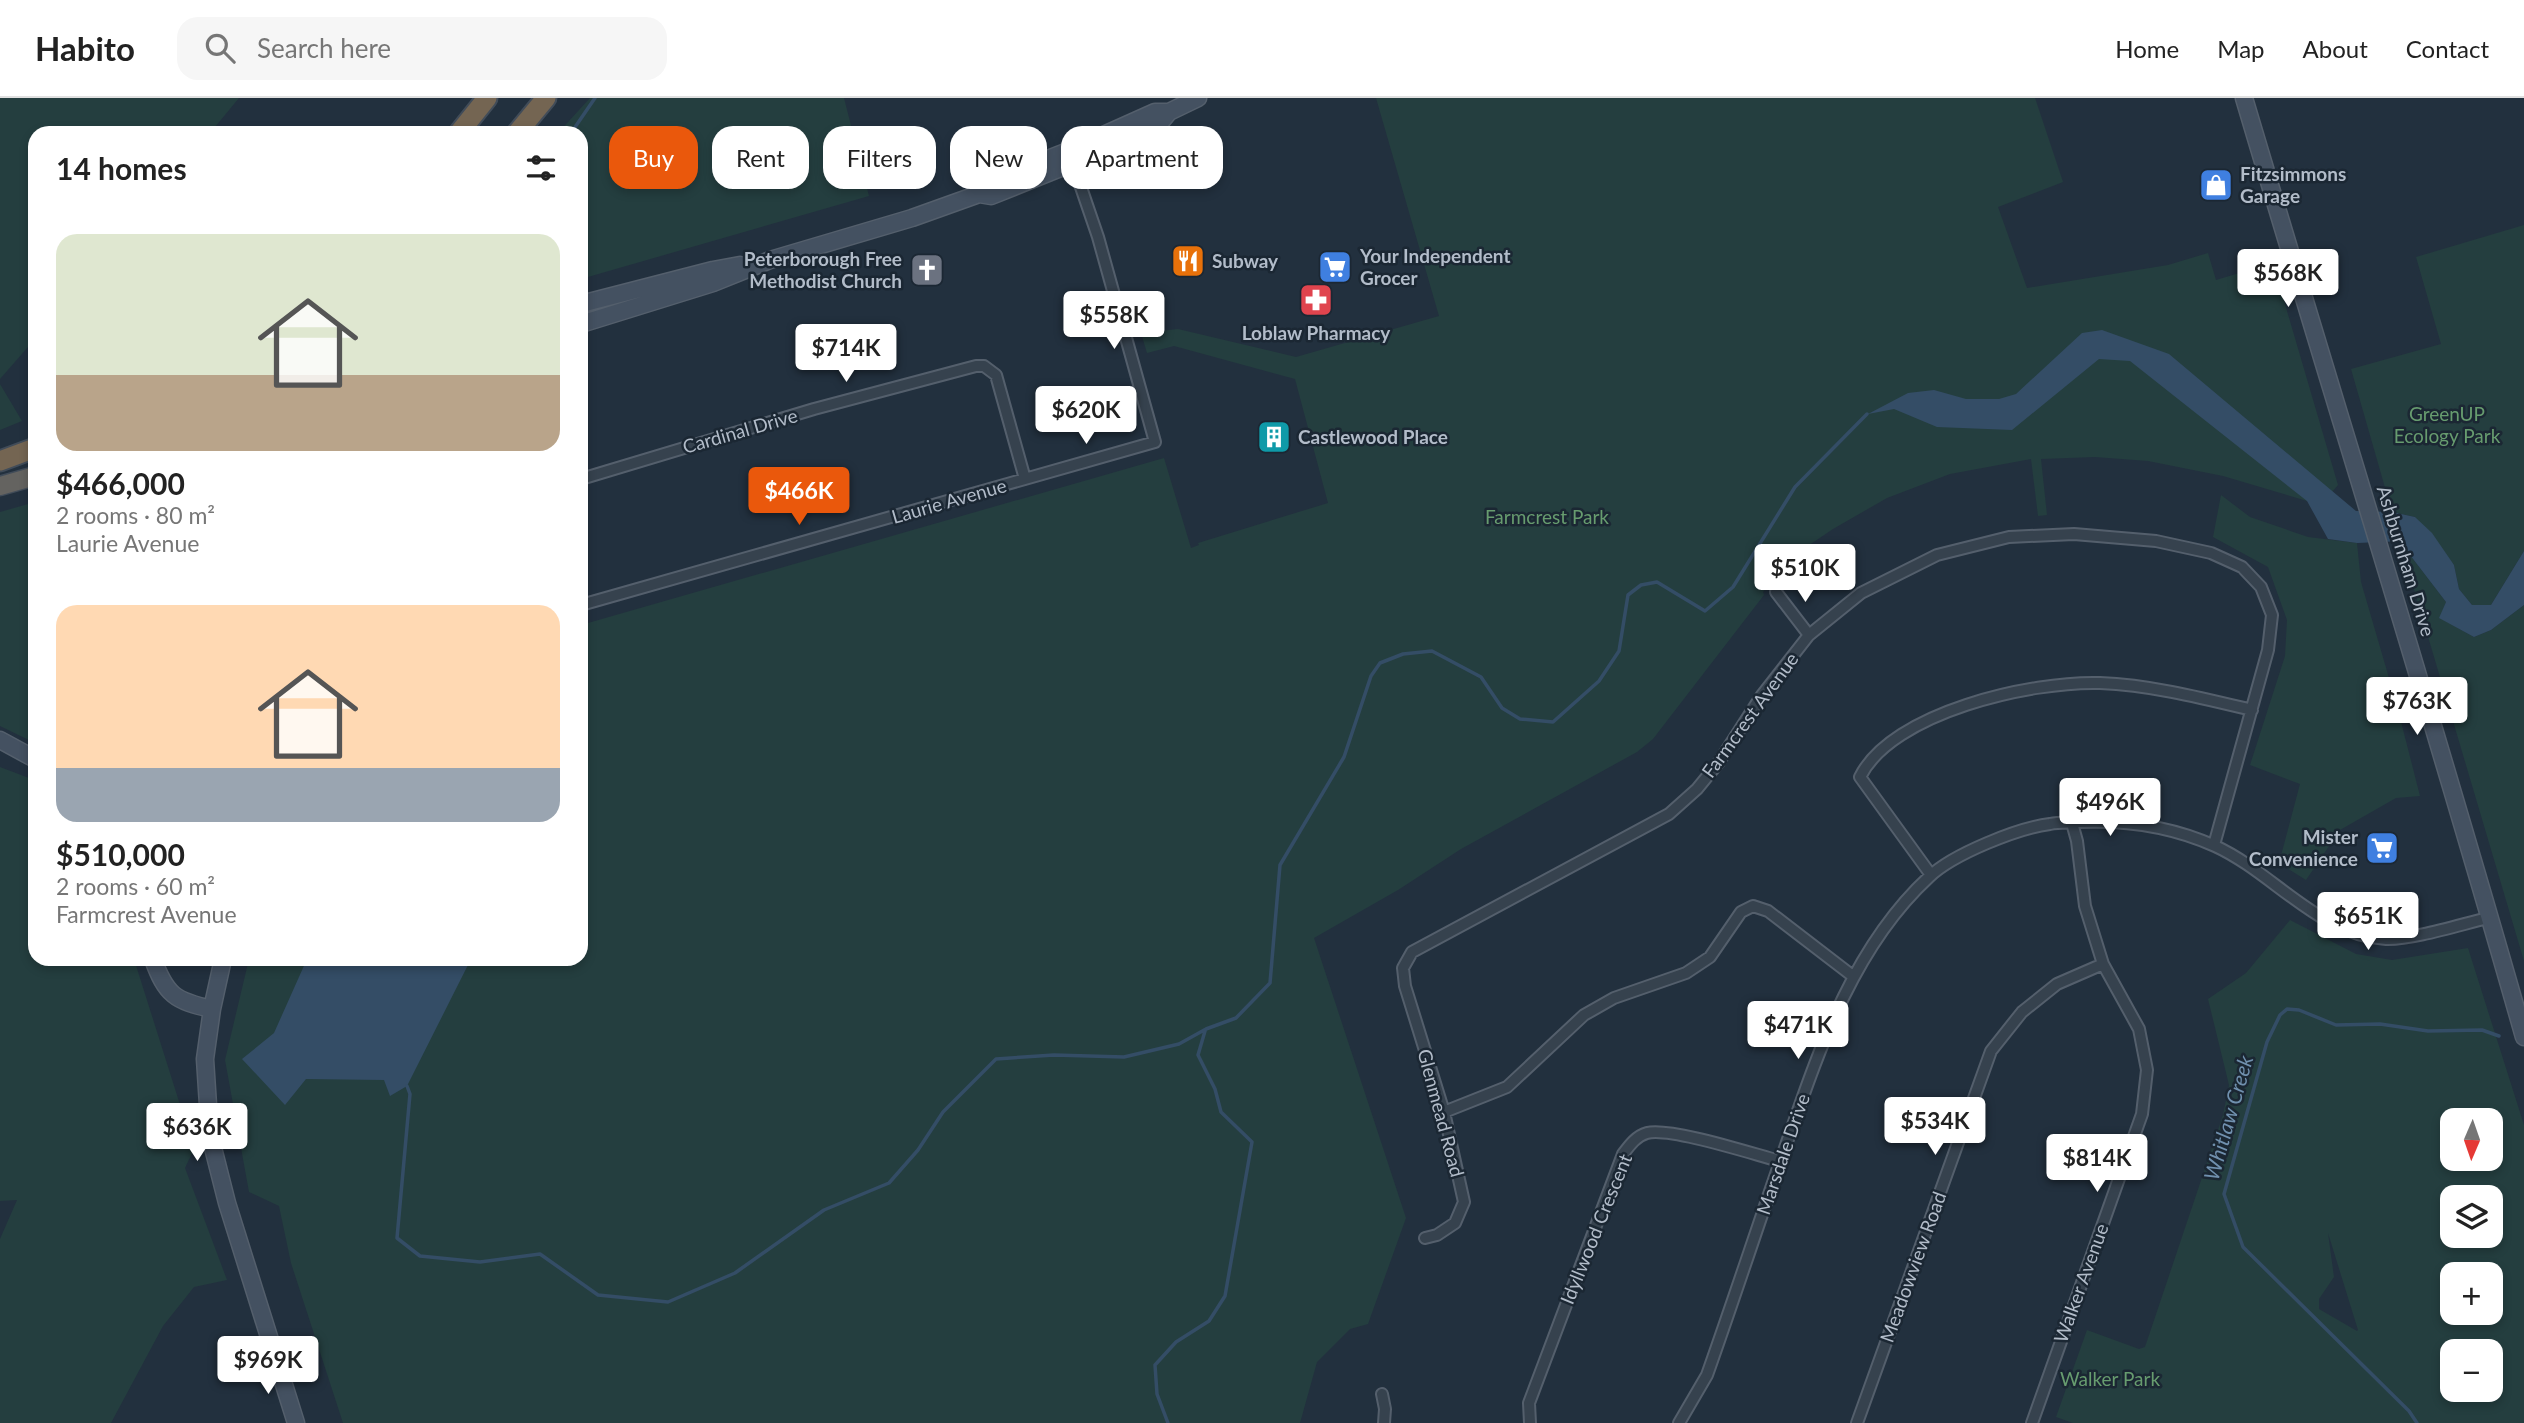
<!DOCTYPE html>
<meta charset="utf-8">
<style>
body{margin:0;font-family:Lato,sans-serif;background:#f6f6f6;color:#222;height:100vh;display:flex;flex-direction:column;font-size:26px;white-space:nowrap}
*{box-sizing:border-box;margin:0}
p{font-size:23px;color:#767676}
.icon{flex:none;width:38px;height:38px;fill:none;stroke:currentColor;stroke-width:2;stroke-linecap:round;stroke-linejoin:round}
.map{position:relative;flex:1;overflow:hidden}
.details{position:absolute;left:28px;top:28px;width:560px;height:840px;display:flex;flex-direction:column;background:#fff;border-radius:21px;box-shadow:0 4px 10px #0003}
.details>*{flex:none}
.banner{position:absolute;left:609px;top:28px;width:665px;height:63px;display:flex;gap:14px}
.needle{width:46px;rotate:182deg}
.fabs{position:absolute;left:2440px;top:1010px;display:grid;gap:14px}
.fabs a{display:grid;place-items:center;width:63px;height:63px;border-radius:14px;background:#fff;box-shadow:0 4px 10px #0003;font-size:35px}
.price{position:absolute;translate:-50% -60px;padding:0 16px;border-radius:7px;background:#fff;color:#222;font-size:23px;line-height:46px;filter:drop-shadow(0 2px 4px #0008)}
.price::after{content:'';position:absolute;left:50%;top:42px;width:21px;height:16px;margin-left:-10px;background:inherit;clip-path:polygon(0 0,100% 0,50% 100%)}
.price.selected{background:#ea580c;color:#fff}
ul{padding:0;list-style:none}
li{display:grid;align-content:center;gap:14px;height:371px;padding:0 28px}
li span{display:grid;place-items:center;height:217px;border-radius:21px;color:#555}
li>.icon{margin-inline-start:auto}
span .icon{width:126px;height:126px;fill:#fffc;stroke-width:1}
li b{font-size:30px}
h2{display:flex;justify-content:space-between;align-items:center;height:84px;padding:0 28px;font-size:30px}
.pill{padding:0 24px;border-radius:21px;background:#fff;box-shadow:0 4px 10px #0003;font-size:24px;line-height:63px}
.pill.selected{background:#ea580c;color:#fff}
header{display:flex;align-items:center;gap:42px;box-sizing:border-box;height:98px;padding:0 35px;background:#fff;border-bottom:2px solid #e0e0e0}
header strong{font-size:33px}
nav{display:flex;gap:38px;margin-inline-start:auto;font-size:24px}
.search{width:490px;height:63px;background:#f6f6f6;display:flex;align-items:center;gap:18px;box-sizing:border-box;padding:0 24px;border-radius:21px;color:#767676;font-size:26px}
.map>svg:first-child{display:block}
.green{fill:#243e3f;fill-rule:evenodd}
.water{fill:#344d66}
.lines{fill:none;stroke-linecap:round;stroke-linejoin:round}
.stream{stroke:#344d66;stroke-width:3.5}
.minor-casing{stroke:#545f6c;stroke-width:14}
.secondary-casing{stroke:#545f6c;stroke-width:19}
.trunk-casing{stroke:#414c59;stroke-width:21}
.motorway-casing{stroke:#414c59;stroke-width:23}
.minor{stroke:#36424e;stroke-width:10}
.secondary{stroke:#445161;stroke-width:16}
.trunk{stroke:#646360;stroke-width:18}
.motorway{stroke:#746552;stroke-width:19}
.labels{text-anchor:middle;stroke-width:5;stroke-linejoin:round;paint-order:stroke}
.poi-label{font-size:19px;font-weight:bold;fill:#b2bcc9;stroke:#1b2733;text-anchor:start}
.park-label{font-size:19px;fill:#679c6f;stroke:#1b2733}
.street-label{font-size:19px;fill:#b2bcc9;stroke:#1b2733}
.water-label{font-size:21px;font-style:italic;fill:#7090ae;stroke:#1b2733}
</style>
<header>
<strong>Habito</strong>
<div class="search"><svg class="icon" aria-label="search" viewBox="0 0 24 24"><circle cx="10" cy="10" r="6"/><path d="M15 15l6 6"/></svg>Search here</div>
<nav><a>Home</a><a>Map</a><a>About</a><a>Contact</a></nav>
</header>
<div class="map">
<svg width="2524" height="1325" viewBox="0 0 2524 1325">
<rect width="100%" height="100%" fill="#22303e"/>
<path class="green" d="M0,0H239L210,35H35V241L0,281Z
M590,0H844L869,98L581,181V35H558Z
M1376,0H2035L2063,84L1998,109L2027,190L2168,167L2208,155L2216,182L2273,165L2338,387L2332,394L2307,403L2223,378L2148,363L2095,359L2041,361L2047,417L2038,418L2031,361L1950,376L1887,400L1833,431L1793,458L1763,494L1764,497L1653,641L1637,654L1461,751L1398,792L1314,840L1406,1120L1368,1226L1350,1231L1317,1264L1300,1325H343L291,1165L279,1108L249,1094L225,962L249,861H581V527L1164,360L1191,450L1199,447L1198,445L1328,405L1295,281L1174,248L1147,255L1141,235L1178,231L1296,259L1439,218Z
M2524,127V453L2491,507H2472L2459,491L2454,467L2415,419L2392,414L2351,271L2441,246L2416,159Z
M0,286L22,323L0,332Z
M2221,397L2250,419L2308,439L2357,445L2361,484L2396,604L2420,698L2396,700L2340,732L2306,782L2279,765L2300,686L2250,667L2285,558L2287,522L2268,469L2213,439Z
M35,404V645L0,628V414Z
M2403,442L2410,457L2446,504L2440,520L2474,539L2491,532L2524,507V863L2400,444Z
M0,669L29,680L35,690V861H134L194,1051L185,1070L227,1182L194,1189L163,1228L111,1325H0V1141L17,1102L0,1103Z
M2290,822L2356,856L2392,862L2468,850L2524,1027V1325H2073L2056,1319L2087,1232L2139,1251L2145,1249L2223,1017L2229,987L2208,901L2246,875ZM2452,1022H2490V1060H2452ZM2452,1099H2490V1138H2452ZM2328,1135L2358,1232L2357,1233L2319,1211V1201L2334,1179ZM2452,1176H2490V1214H2452ZM2452,1253H2490V1292H2452Z"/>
<path class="water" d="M2102,232L2169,256L2356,413L2392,414L2415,419L2432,435L2454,467L2459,491L2472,507H2491L2524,453V507L2491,532L2474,539L2439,520L2446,504L2410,457L2403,443L2357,445L2328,441L2307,403L2130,263L2099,261L2012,332L1937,329L1894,311L1868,316L1908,295L1934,292L1966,301H1999L2016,296L2082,235Z
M307,861H471L407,988L390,998L384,982L306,981L285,1007L242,961L274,935Z"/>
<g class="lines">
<path class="stream" d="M571,35L595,0
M407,988L410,996L397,1140L420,1158L480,1164L540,1156L598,1197L668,1204L735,1175L824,1112L889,1085L918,1052L943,1014L996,961L1054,957L1124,959L1179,946L1206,931L1236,920L1270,885L1280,767L1344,659L1371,578L1380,565L1403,556L1432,553L1481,579L1502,610L1520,621L1553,624L1599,583L1619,553L1628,497L1641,487L1657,484L1705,513L1733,489L1795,389L1867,316
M1168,1325L1157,1296L1155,1267L1176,1244L1209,1223L1225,1198L1252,1044L1221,1014L1215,991L1198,957L1205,933
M2417,1325L2409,1313L2243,1149L2224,1096L2267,944L2280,917L2287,911L2299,912L2336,927L2380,926L2428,933L2482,932L2499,938"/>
<defs>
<path id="minor" d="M581,381L814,311L976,268H984L996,277L1025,381
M1776,494L1809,537
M581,507L1155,344L1098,139L1071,60
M1931,777L1860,679C1892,614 2032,583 2100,585C2151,587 2202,600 2252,612
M1444,1014L1507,989L1584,917L1614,900L1686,875L1710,859L1741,814L1753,808L1768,813L1854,879
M1425,1140L1437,1137L1455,1125L1464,1104L1444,1014L1405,888L1403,870L1412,854L1669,716L1697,691L1719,664L1762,597L1809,537L1861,495L1937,457L2009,439L2074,436L2156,443L2211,455L2242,469L2261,489L2272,517L2268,552L2214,747
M1382,1296L1385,1311L1384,1325
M1530,1325L1529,1305L1623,1056C1629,1048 1636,1038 1647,1035C1670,1029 1753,1056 1780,1063
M1679,1325L1707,1277C1734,1201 1759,1124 1786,1047C1819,952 1853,849 1929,779C1953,756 2018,730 2050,726C2060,724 2070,725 2079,724C2125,722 2173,729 2215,748C2274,775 2318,837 2386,841C2412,842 2462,826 2488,820
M1857,1325L1991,953L2022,914L2057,886L2103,866
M2032,1325L2142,1016L2147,972L2139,931L2103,866L2085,808L2077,743L2072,725"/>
<path id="secondary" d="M2244,0C2337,313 2435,625 2524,939
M979,96L987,85L1068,53L1155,14H1169L1198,0
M581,206L713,172L740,167
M581,226L713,185L770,162L912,120L979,96L991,98L1093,57L1160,25L1169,14
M0,642L35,661
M153,861C166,897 175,903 212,911
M223,861L212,911L205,961L210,1038L227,1105L296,1325"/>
<path id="trunk" d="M0,388L35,378"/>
<path id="motorway" d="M459,35L487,0
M517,35L546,0
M0,363L35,350"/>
</defs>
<use href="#minor" class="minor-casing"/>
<use href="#secondary" class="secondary-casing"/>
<use href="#trunk" class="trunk-casing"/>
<use href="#motorway" class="motorway-casing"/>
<use href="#minor" class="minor"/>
<use href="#secondary" class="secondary"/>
<use href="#trunk" class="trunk"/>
<use href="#motorway" class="motorway"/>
</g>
<defs>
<symbol id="shop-square" viewBox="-11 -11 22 22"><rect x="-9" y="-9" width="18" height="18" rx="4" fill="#3f7fe0" stroke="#1b2733"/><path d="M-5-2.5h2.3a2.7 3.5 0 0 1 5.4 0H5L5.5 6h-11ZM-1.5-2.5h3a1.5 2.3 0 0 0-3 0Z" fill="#fff"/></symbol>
<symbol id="restaurant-square" viewBox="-11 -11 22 22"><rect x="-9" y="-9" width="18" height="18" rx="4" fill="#e8710a" stroke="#1b2733"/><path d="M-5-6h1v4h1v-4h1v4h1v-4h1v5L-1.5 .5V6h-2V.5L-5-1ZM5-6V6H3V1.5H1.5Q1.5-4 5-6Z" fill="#fff"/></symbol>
<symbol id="supermarket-square" viewBox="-11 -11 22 22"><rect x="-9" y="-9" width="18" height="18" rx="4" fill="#3f7fe0" stroke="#1b2733"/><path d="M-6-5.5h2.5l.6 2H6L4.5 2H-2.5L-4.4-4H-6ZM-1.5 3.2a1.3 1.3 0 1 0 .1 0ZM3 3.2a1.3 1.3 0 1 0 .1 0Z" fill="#fff"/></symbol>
<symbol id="church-square" viewBox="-11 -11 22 22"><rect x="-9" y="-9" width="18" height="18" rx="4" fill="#6b7280" stroke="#1b2733"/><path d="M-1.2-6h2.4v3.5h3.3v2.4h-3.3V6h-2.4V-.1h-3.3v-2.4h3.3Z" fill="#fff"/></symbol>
<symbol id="pharmacy-square" viewBox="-11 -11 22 22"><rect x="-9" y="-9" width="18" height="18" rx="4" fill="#e0444e" stroke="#1b2733"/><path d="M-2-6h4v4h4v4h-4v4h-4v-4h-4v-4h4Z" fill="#fff"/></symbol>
<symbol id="building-square" viewBox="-11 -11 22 22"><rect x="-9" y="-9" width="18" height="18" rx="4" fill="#0f9aa8" stroke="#1b2733"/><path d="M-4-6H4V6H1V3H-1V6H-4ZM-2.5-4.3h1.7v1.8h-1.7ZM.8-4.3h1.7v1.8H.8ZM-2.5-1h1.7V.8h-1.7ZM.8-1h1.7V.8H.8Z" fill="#fff"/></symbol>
</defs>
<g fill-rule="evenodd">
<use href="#shop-square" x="2197" y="68" width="38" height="38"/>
<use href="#restaurant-square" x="1169" y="144" width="38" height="38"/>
<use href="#supermarket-square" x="1316" y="150" width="38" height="38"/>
<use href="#church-square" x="908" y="153" width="38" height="38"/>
<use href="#pharmacy-square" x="1297" y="183" width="38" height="38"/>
<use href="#building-square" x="1255" y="320" width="38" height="38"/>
<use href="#supermarket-square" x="2363" y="731" width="38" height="38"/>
</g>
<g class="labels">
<g class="poi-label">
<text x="2240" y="83">Fitzsimmons<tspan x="2240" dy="22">Garage</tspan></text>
<text x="1360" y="165">Your Independent<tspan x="1360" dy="22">Grocer</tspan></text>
<text x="902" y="168" text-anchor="end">Peterborough Free<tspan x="902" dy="22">Methodist Church</tspan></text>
<text x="1212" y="170">Subway</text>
<text x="1316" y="242" text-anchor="middle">Loblaw Pharmacy</text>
<text x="1298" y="346">Castlewood Place</text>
<text x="2358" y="746" text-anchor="end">Mister<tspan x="2358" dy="22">Convenience</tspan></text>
</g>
<g class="park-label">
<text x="2447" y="323">GreenUP<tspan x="2447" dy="22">Ecology Park</tspan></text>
<text x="1547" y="426">Farmcrest Park</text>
<text x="2110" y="1288">Walker Park</text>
</g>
<g class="street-label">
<text transform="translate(740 333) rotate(-16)" y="7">Cardinal Drive</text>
<text transform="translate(949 403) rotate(-16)" y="7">Laurie Avenue</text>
<text transform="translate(2406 463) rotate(73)" y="7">Ashburnham Drive</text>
<text transform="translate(1750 617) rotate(-54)" y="7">Farmcrest Avenue</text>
<text transform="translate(1441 1015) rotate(75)" y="7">Glenmead Road</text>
<text transform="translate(1783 1056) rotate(-71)" y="7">Marsdale Drive</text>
<text transform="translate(1596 1131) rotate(-68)" y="7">Idyllwood Crescent</text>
<text transform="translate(1913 1169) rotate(-70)" y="7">Meadowview Road</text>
<text transform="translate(2081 1185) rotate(-70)" y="7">Walker Avenue</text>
</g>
<g class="water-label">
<text transform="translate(2229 1020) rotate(-74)" y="7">Whitlaw Creek</text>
</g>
</g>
</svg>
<div class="fabs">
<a><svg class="needle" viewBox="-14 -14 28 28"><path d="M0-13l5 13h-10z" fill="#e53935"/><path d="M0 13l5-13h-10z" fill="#767676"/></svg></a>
<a><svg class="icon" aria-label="layers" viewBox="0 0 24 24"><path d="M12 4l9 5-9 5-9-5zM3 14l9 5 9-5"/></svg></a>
<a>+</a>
<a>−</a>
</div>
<b class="price" style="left:2288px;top:211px">$568K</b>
<b class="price" style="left:1114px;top:253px">$558K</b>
<b class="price" style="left:846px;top:286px">$714K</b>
<b class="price" style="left:1086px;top:348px">$620K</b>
<b class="price selected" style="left:799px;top:429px">$466K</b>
<b class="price" style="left:1805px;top:506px">$510K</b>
<b class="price" style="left:2417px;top:639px">$763K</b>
<b class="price" style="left:2110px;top:740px">$496K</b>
<b class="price" style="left:2368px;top:854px">$651K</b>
<b class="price" style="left:1798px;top:963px">$471K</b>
<b class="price" style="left:1935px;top:1059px">$534K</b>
<b class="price" style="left:197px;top:1065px">$636K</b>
<b class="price" style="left:2097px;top:1096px">$814K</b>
<b class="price" style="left:268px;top:1298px">$969K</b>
<div class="banner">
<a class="pill selected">Buy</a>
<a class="pill">Rent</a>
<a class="pill">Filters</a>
<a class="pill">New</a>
<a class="pill">Apartment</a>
</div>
<section class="details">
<h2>14 homes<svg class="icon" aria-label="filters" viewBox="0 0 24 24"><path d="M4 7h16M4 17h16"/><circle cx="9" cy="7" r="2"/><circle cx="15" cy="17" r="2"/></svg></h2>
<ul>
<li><span style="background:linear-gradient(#dfe7d0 65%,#b9a48a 0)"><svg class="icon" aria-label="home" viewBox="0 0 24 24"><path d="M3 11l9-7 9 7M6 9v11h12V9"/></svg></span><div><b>$466,000</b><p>2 rooms · 80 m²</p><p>Laurie Avenue</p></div></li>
<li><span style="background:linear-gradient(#ffd9b3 75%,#9aa5b1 0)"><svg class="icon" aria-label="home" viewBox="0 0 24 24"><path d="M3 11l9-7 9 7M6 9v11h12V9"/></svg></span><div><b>$510,000</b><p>2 rooms · 60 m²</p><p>Farmcrest Avenue</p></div></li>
</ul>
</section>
</div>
